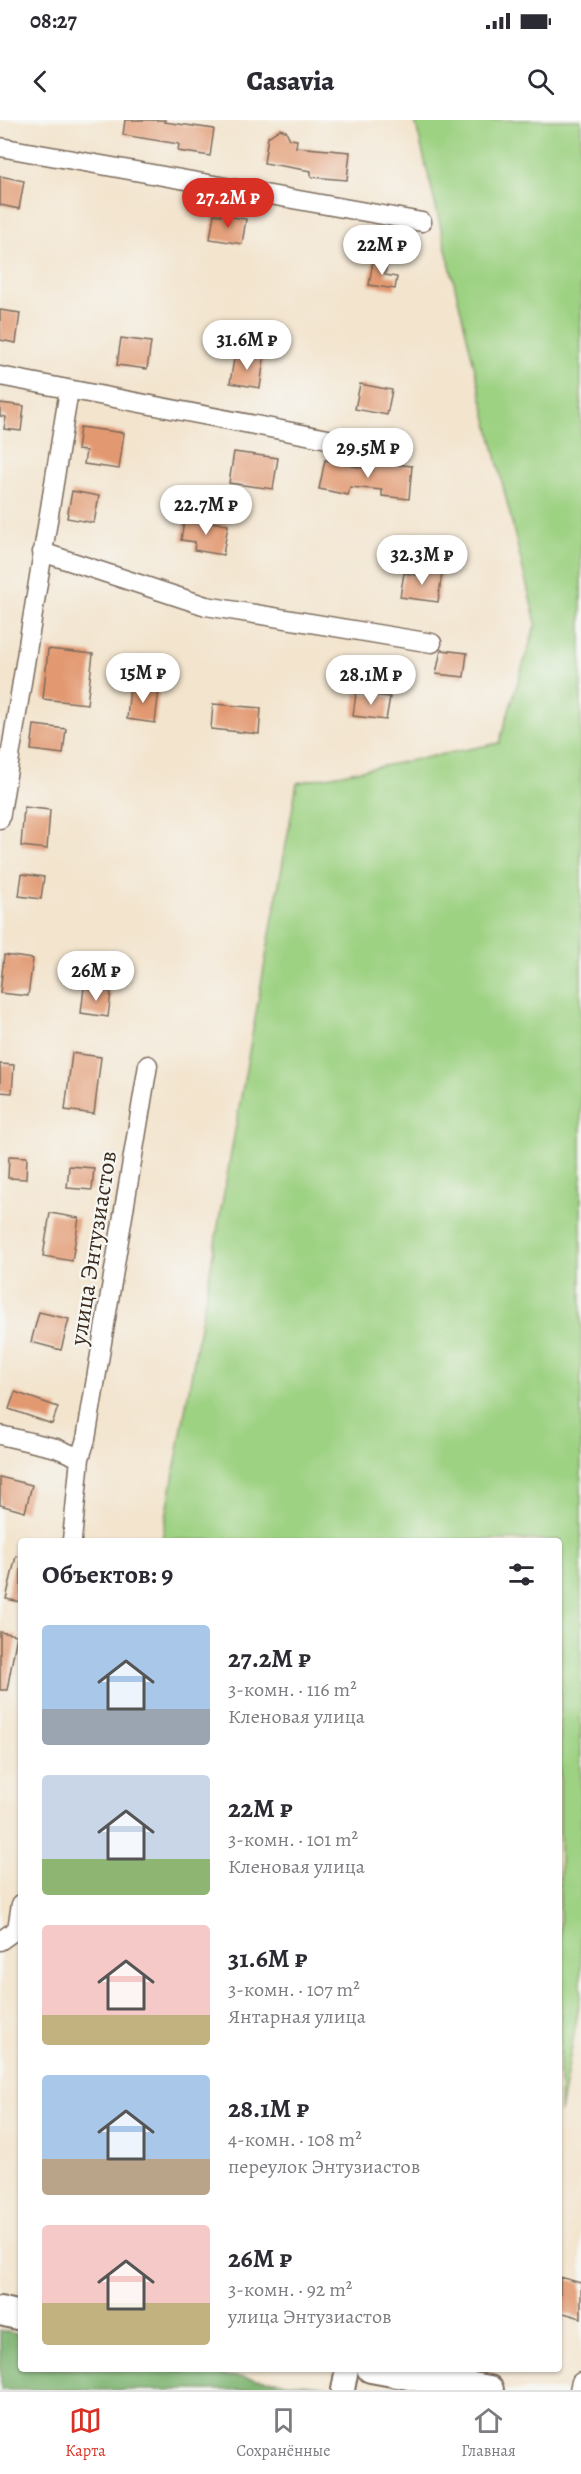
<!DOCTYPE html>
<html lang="ru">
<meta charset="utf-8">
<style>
body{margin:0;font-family:Alegreya,serif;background:#f2f2f3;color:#2b2b33;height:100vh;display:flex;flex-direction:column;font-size:22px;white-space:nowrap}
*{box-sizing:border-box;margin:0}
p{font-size:20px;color:#7c7c81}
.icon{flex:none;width:33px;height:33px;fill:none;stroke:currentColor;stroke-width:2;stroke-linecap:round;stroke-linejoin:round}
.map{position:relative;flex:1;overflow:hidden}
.drawer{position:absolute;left:18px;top:1418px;width:544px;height:834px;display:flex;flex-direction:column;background:#fff;border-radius:6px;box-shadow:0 2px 4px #0004}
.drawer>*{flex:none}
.price{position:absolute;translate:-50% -51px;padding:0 14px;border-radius:21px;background:#fff;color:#222;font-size:20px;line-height:39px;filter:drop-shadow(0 2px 3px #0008)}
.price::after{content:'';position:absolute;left:50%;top:36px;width:18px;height:14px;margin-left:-9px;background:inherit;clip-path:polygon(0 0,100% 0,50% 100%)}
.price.on{background:#d93025;color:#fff}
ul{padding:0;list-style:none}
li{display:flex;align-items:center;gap:18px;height:150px;padding:0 24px}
li span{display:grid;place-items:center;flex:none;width:168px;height:120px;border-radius:6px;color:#555}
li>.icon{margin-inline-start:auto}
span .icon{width:72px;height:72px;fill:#fffc;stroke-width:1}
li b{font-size:26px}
h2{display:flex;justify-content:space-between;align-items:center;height:72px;padding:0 24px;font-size:26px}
.status{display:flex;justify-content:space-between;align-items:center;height:42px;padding:0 30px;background:#fff;direction:ltr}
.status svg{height:16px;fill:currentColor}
header{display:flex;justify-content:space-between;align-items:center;height:78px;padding:0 24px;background:#fff;font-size:27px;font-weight:800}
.dock{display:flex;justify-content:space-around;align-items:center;height:84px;border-top:2px solid #e1e1e2;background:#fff;font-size:16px;color:#7c7c81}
.dock a{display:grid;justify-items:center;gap:3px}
.dock .on{color:#d93025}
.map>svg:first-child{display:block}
.green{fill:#9ed283;stroke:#6c7e50;stroke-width:1.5}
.forest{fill:#7eb471;stroke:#5c6f48;stroke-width:1.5}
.building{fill:#e29971}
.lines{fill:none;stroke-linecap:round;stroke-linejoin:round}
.minor-casing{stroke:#7b6b5b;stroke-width:21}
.tertiary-casing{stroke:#7b6b5b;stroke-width:26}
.primary-casing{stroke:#7b6b5b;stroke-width:32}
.minor{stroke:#fff;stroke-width:18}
.tertiary{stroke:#fff;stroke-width:22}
.primary{stroke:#fff;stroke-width:28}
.labels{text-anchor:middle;stroke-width:4.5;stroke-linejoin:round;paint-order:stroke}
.street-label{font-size:24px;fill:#3b2a1e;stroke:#f6f6f2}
</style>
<div class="status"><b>08:27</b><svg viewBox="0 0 49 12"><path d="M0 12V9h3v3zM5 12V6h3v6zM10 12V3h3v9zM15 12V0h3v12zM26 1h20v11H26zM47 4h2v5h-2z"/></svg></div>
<header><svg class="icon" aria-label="back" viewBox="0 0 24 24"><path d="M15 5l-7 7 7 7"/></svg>Casavia<svg class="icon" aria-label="search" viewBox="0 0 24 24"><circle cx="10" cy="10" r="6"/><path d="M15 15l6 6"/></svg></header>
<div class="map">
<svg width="581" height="2270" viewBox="0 0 581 2270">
<rect width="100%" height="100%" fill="#f6f6f2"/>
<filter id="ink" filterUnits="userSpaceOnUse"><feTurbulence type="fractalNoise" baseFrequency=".0167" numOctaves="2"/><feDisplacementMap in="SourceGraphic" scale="12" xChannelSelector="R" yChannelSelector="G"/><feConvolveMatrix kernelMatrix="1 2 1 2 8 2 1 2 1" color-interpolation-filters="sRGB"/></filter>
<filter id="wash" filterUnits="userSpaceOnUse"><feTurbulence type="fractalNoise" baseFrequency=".008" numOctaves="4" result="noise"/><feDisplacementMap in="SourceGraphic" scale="24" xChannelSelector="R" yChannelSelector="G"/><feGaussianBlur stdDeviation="1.35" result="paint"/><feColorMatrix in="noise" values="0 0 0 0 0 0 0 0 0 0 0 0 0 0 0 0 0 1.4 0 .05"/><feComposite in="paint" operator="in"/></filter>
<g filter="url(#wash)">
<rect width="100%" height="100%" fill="#f3e4cd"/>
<path class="green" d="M415,0H581V1874L560,1993V1420H162L297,663L499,623L536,503Z"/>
<path class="forest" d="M0,2210L21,2215V2248L166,2249L329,2267V2270H0Z"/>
<g id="blocks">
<path class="building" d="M125,0H165L164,2L214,9L210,36L178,31L179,24L123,15Z
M280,9L286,11L290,19L297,20L296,27L350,32L347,60L311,57V51L264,43L268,17Z
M0,56L24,61L19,89L0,85Z
M214,94L246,99L242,124L210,119Z
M373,141L387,143L385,155L397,157L395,169L369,165Z
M0,190L20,193L16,223L0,220Z
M121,218L151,222L147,249L117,245Z
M235,233L264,238L260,268L230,263Z
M360,264L392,270L387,295L355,289Z
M0,283L24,286L21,311L4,309L6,297L0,296Z
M80,307L124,313L119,349L84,344L86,331L77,330Z
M234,332L278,338L273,369L229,363Z
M325,340L373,350L374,342L412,346L409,379L382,376V370L350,367L348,375L319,369Z
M72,371L99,376L94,403L67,398Z
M195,399L228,405L223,435L194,430L195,422L181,420L184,401L194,403Z
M423,449L442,452L438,482L400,477L404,453L422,456Z
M48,529L93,534L87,584L43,579Z
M441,530L467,533L464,557L436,554Z
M130,566L159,569L155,603L127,599Z
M356,573L390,577L386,600L353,596Z
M213,584L261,588L259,614L211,609Z
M34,605L66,609L63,634L31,630Z
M24,687L50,690L47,729L21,726Z
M22,754L44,757L41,779L19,776Z
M4,835L33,839L28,876L0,873Z
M84,868L111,872L108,897L81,893Z
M72,933L101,937L94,994L65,990Z
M0,944L14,945L12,973L0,972Z
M9,1036L27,1037L26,1059L8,1058Z
M69,1046L94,1048L92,1070L67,1068Z
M50,1093L79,1098L72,1141L43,1136Z
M39,1192L69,1199L61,1230L31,1222Z
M15,1272L58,1287L52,1304L9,1289Z
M0,1357L32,1365L25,1392L0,1385Z
M16,1436L21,1437V1482L6,1479Z
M0,1512L17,1515L7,1570H0Z
M560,2157L581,2163V2198L560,2192Z"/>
</g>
</g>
<g filter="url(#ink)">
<use href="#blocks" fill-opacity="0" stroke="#7b6b5b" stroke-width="1.5"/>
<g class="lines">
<defs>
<path id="minor" d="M0,27L422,102
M0,256L385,330
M42,432L206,486L432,523
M0,699L69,270
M0,1315L56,1328L80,1338L86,1319L148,945
M72,1420L80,1338
M0,1821L17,1809L21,1784
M579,2270L581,2262"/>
<path id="tertiary" d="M343,2270L347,2248"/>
<path id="primary" d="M0,2191L21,2196
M371,2248L489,2270"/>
</defs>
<use href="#minor" class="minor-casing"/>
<use href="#tertiary" class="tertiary-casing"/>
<use href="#primary" class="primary-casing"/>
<use href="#minor" class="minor"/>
<use href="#tertiary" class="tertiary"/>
<use href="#primary" class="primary"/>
</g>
</g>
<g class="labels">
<g class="street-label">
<text transform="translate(93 1128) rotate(-81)" y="8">улица Энтузиастов</text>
</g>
</g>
</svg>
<b class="price on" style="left:228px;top:109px">27.2M ₽</b>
<b class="price" style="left:382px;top:156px">22M ₽</b>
<b class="price" style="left:247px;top:251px">31.6M ₽</b>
<b class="price" style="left:368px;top:359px">29.5M ₽</b>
<b class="price" style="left:206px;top:416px">22.7M ₽</b>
<b class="price" style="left:422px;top:466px">32.3M ₽</b>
<b class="price" style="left:143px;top:584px">15M ₽</b>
<b class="price" style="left:371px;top:586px">28.1M ₽</b>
<b class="price" style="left:96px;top:882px">26M ₽</b>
<section class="drawer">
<h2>Объектов: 9<svg class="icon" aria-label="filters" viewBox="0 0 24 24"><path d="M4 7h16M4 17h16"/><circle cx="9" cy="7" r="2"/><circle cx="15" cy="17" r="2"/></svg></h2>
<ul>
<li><span style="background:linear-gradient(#a9c7e8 70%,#9aa5b1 0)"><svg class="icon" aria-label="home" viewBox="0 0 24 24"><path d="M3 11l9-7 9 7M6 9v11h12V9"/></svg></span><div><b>27.2M ₽</b><p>3-комн. · 116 m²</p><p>Кленовая улица</p></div></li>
<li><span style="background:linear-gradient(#c9d6e8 70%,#8fb573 0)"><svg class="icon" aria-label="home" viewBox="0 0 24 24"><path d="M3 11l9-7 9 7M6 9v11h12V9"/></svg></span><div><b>22M ₽</b><p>3-комн. · 101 m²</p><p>Кленовая улица</p></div></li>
<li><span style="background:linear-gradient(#f6c9c9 75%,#c2b280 0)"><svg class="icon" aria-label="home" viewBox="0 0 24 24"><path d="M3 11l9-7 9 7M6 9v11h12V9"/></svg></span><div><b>31.6M ₽</b><p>3-комн. · 107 m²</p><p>Янтарная улица</p></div></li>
<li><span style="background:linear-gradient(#a9c7e8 70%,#b9a48a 0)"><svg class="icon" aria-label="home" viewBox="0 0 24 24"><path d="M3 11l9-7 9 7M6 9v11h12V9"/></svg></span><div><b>28.1M ₽</b><p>4-комн. · 108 m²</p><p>переулок Энтузиастов</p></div></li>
<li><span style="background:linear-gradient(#f6c9c9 65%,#c2b280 0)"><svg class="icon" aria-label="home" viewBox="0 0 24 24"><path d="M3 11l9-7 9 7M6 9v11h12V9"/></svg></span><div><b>26M ₽</b><p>3-комн. · 92 m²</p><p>улица Энтузиастов</p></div></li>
</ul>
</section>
</div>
<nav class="dock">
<a class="on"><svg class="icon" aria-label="map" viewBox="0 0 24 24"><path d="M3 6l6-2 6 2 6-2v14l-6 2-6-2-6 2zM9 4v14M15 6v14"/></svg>Карта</a>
<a><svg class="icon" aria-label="saved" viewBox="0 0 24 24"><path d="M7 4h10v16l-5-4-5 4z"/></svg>Сохранённые</a>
<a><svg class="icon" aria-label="home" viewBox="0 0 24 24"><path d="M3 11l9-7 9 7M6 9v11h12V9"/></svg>Главная</a>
</nav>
